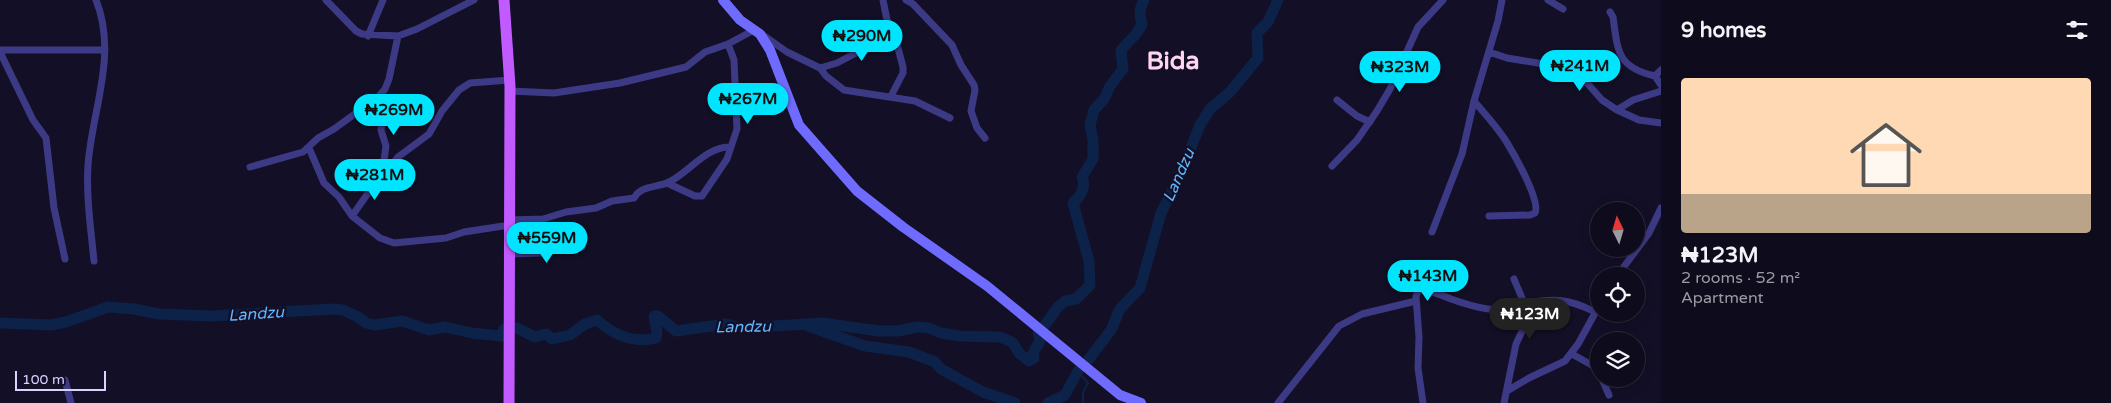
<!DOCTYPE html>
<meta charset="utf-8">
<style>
body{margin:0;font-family:"Varela Round",sans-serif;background:#171425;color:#f1f3f6;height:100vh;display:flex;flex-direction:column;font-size:19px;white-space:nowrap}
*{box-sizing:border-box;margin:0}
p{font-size:16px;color:#9b9ba3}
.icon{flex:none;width:28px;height:28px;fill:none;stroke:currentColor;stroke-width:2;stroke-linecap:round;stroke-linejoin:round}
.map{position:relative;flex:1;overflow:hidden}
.side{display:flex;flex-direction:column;background:#0e0b1c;width:450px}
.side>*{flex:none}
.needle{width:32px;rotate:355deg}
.fabs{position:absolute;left:1590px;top:202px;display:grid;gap:10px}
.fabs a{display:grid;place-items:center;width:55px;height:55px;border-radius:50%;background:#0e0b1c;box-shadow:0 2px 12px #0003,0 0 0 1px #2e2b3b;font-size:25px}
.scale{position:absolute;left:15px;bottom:12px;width:91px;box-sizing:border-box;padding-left:5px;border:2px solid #d9d4ff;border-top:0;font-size:14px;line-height:18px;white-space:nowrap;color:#d9d4ff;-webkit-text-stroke:4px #130f26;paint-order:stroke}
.price{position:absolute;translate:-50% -42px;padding:0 11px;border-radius:18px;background:#00e5ff;color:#111;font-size:16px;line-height:32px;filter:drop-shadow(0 1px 2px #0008)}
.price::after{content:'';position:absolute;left:50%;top:30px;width:15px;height:11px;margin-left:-8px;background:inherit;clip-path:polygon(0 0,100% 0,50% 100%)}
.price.current{background:#222;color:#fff}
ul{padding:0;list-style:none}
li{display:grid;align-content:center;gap:10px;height:265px;padding:0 20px}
li span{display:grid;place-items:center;height:155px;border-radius:5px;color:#555}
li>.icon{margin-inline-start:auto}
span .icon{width:90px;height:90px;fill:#fffc;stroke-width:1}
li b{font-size:21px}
h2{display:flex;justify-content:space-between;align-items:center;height:60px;padding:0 20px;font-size:21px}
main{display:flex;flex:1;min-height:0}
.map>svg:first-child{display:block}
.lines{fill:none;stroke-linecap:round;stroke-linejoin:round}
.stream{stroke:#0c2248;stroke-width:2}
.river{stroke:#0c2248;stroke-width:11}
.street{stroke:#3d3a85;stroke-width:7}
.secondary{stroke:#6f6bff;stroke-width:10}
.primary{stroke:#c25bff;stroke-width:11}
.labels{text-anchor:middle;stroke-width:5;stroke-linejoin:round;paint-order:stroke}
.water-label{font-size:16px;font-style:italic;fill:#62b6ff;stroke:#130f26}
.town-label{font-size:25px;font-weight:bold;fill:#ffd6f0;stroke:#130f26}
</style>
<main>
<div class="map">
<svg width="1661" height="403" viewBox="0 0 1661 403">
<rect width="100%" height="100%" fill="#130f26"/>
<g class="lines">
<path class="stream" d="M1078,371L1088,383L1083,392V403"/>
<path class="river" d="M0,323L51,325L66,322L108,307L134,309L159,314L211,316L333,309L343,310L358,317L366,323L375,325L402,321L429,330L445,327L472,333L501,336L504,329
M1045,325L1058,307L1065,301L1076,299L1090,285L1089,261L1073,203C1081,196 1086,187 1082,177L1093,159V140L1090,125L1094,110L1104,99L1110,86L1123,69L1121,50L1137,33L1142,24C1139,15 1139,9 1144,0
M808,326L865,346L909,352L935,362L941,369L983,392L1015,403
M517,328L535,337L546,334L552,339L570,335L585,324L597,320C614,335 633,344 656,338L657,332L654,316H658L676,331L726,324L742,328L822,323L879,331H898L917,327L929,328L941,333L959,336L1000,337L1012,342L1020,354L1029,361L1034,358L1033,353L1040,341L1038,333
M1089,359L1111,330L1120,309L1140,288L1161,213L1180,175L1200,125L1210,109L1230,92L1258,58L1257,33L1268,22L1278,0
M1048,403L1065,395L1078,371"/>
<path class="street" d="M326,0L356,31L362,34L398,36L417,29L474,0
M883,0L887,20L894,33L903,67V73L891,96
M906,0L913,4L952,45L961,65L974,85L975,90L971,111L977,128L985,138
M1548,0L1563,9
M1610,12L1613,17C1618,52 1617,67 1655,76
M763,35L787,52L820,68L826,76L844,90L915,101L950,118
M368,36L383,0
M0,50H105
M0,52L33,120L46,138L54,208L65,259
M1489,52L1507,58L1562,67L1587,83L1602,100L1617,110L1633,100L1661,91
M820,68L837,63L894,33
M1661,70L1655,76L1661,85
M510,91L554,93L620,83L686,67L705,52L728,44
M378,97L382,121L381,130L386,146L382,175
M1337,100L1357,116L1370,122
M1474,101C1485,114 1497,127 1506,141C1514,154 1541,201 1535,213L1530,215L1489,216
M1617,110L1639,120L1661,123
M309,148L324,183L339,197L352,216L380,238L394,243L446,238L464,232L510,225
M1332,166L1357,140L1377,111L1390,89L1418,27L1443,0
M250,167L303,152L318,138L334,129L378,97L385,89L389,79L398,36
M667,183L695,196H702L727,159L737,129L734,60L728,44L754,30
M352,216L366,196L398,157L429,134L442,111L459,90L470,83L510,80
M510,220L543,219L566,212L596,208L612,201L634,198C641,185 657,188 669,182C688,173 707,146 730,147
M1432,232L1462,154L1474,101L1498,21L1502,0
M510,254L541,253L557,249L582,247
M94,261C91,230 86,197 88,165C92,110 118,55 96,0
M1617,276L1649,233L1661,208
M1523,304C1552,298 1568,298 1595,312
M1572,354L1597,368L1599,372
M1602,379L1609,395
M65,380L71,403
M1507,391L1529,378L1565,361L1578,344L1599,306
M1278,403L1339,326L1362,314L1416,301
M1423,403L1418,368L1419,337L1416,297L1418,290C1429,289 1441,295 1451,299C1476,308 1498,313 1524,309
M1504,403L1516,344L1525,325L1522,298L1514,279"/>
<path class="secondary" d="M723,0L740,20L760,34L770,50L799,125L857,191L903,227L987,286L1120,395L1141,403"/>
<path class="primary" d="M504,0L510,86L509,403"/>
</g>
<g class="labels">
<g class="water-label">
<text transform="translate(1178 175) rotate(-66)" y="6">Landzu</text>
<text transform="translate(256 313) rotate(-4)" y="6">Landzu</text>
<text transform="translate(743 326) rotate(-1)" y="6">Landzu</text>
</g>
<g class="town-label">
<text x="1173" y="69">Bida</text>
</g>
</g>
</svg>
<div class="fabs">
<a><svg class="needle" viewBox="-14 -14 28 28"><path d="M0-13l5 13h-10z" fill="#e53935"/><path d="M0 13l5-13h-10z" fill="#9b9ba3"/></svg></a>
<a><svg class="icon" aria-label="locate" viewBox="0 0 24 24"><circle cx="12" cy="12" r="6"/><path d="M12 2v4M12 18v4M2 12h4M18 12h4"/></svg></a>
<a><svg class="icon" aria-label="layers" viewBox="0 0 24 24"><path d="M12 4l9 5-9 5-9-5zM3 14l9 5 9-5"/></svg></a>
</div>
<div class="scale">100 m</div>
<b class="price" style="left:862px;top:62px">₦290M</b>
<b class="price" style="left:1580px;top:92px">₦241M</b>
<b class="price" style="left:1400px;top:93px">₦323M</b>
<b class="price" style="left:748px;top:125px">₦267M</b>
<b class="price" style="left:394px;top:136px">₦269M</b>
<b class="price" style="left:375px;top:201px">₦281M</b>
<b class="price" style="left:547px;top:264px">₦559M</b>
<b class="price" style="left:1428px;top:302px">₦143M</b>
<b class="price current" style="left:1530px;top:340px">₦123M</b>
</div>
<section class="side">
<h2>9 homes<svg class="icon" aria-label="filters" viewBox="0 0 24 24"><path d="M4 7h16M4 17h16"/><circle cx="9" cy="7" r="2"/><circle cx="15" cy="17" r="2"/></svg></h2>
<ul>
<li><span style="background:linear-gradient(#ffd9b3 75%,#b9a48a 0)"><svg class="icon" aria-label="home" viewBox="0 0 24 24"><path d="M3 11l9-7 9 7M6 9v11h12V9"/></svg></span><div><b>₦123M</b><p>2 rooms · 52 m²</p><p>Apartment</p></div></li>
</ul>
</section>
</main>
